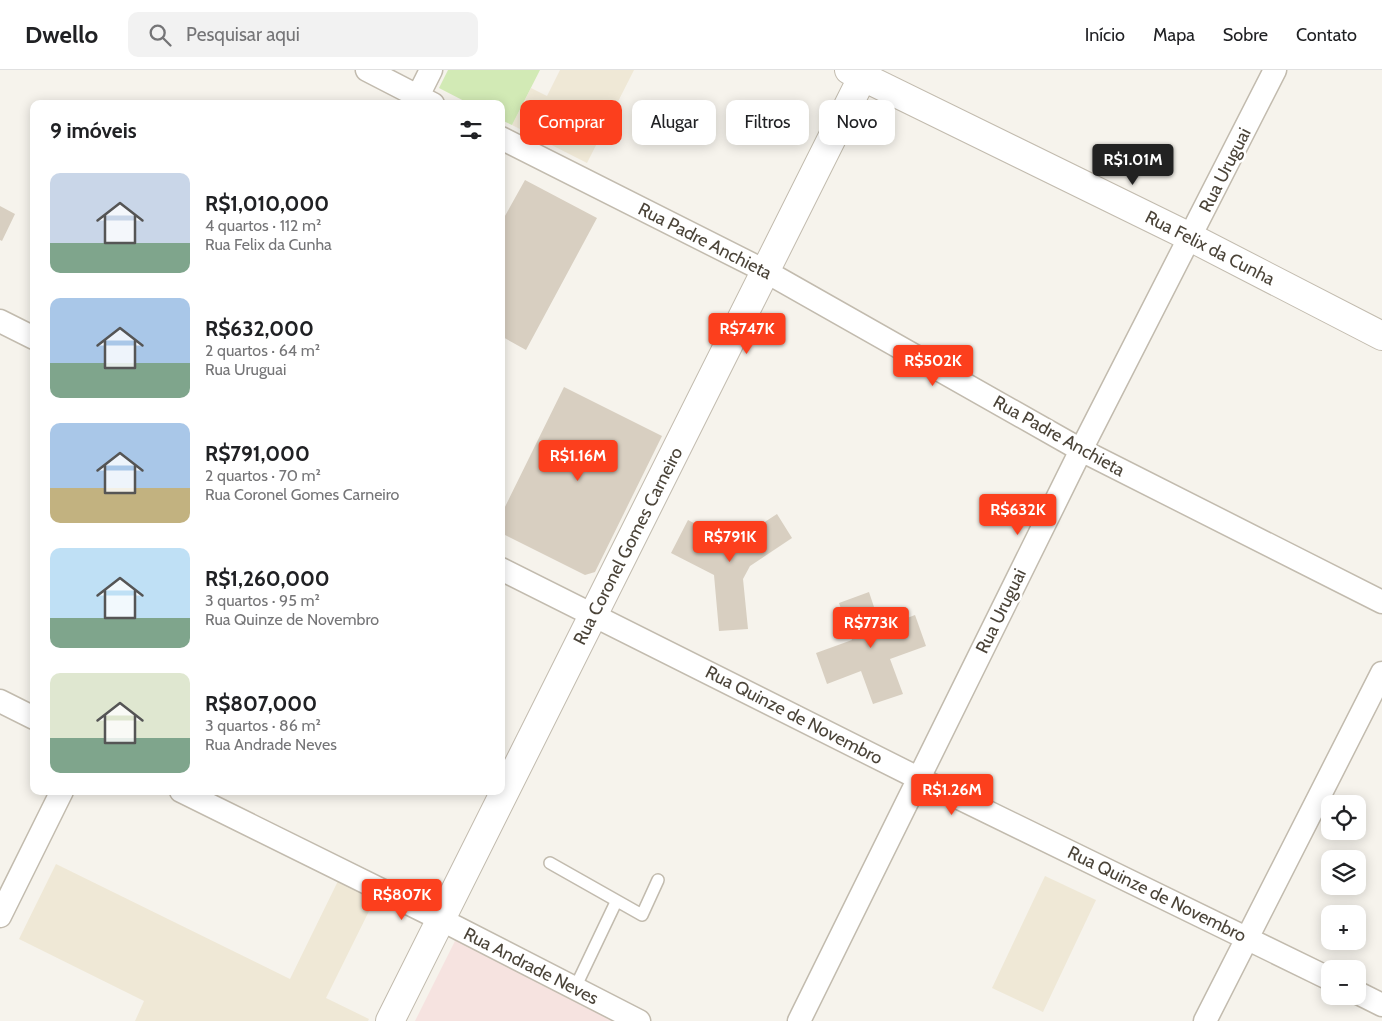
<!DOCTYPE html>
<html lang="pt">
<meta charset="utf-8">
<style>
body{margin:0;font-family:Cabin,sans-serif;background:#f2f2f2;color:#202124;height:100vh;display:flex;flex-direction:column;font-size:19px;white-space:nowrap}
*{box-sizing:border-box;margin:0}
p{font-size:16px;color:#757577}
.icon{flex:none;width:28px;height:28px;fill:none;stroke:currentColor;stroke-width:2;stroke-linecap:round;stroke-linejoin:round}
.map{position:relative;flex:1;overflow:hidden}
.panel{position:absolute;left:30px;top:30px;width:475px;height:695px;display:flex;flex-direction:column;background:#fff;border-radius:10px;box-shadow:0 2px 12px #0003}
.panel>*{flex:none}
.guide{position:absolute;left:520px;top:30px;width:475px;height:45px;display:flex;gap:10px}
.fabs{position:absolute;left:1321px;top:725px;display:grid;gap:10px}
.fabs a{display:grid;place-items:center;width:45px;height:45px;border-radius:10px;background:#fff;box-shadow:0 2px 12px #0003;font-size:25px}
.price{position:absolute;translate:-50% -42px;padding:0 11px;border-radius:5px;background:#fc3f1d;color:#fff;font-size:16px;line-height:32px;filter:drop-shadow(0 1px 2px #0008)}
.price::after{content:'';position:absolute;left:50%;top:30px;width:15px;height:11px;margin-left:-8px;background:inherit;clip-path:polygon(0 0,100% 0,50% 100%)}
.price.current{background:#222;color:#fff}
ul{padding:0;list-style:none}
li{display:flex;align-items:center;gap:15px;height:125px;padding:0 20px}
li span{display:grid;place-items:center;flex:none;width:140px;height:100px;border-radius:10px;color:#555}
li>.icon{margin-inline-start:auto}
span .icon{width:60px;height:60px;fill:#fffc;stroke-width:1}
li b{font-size:21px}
h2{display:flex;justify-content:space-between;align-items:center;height:60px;padding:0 20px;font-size:21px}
.pill{padding:0 18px;border-radius:10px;background:#fff;box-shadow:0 2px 12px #0003;font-size:18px;line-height:45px}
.pill.current{background:#fc3f1d;color:#fff}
header{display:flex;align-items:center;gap:30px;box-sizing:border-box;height:70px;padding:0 25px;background:#fff;border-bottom:1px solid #e0e0e0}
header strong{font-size:24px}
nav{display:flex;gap:28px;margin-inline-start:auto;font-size:18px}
.search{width:350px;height:45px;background:#f2f2f2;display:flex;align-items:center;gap:12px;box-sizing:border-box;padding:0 18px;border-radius:10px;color:#757577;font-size:19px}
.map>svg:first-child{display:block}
.education{fill:#efe8d6}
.medical{fill:#f6e3e0}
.green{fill:#d2eab5}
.building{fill:#d8cfc1}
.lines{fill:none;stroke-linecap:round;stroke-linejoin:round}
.service-casing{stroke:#c2bbae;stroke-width:14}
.minor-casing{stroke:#c2bbae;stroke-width:25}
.tertiary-casing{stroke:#c2bbae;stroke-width:30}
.service{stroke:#fff;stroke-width:11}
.minor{stroke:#fff;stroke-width:22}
.tertiary{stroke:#fff;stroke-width:28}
.labels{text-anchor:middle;stroke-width:5;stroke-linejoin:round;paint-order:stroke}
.street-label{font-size:18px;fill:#4b4439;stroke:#fff}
</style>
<header>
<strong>Dwello</strong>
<div class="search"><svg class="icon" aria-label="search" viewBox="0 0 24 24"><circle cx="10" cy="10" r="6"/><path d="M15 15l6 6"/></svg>Pesquisar aqui</div>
<nav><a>Início</a><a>Mapa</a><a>Sobre</a><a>Contato</a></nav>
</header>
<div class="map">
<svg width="1382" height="951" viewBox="0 0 1382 951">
<rect width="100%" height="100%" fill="#f6f3ec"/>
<path class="education" d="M560,0H634L587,93L512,55L531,18L547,26Z
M56,794L290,909L338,811L375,829L326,928L369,949L368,951H135L144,931L19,869Z
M1045,806L1096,830L1043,942L992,918Z"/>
<path class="medical" d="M457,867L622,951H415Z"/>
<path class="green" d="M448,0H540L512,55L501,50V34H470L439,18Z"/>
<path class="building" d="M525,110L597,148L526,280L501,266V153Z
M0,136L15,144L2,171L0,170Z
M564,317L662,366L595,502L585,505L501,463V445Z
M777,444L792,468L750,496L743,509L748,559L719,561L714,505L671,483L688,450L732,473Z
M869,522L881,558L915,545L926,576L890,589L903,624L873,634L861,601L827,614L816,583L852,570L839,533Z"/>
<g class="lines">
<defs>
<path id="service" d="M550,793L642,845L658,810
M575,918L616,832"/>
<path id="minor" d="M367,0L433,34
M414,34L431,0
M501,68L765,201L1081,380L1382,532
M0,251L34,268
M501,499L918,708L1330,909
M0,631L34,648
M181,721L440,849L639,951
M0,846L62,721
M1358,923L1382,935
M799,951L1081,380L1275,0
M1205,951L1382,603"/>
<path id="tertiary" d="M849,0L1190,167L1382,266
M390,951L866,0"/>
</defs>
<use href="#service" class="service-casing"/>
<use href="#minor" class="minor-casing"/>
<use href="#tertiary" class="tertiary-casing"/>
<use href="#service" class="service"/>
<use href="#minor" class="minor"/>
<use href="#tertiary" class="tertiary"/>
</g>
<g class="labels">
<g class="street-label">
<text transform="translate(1225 100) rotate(-63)" y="6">Rua Uruguai</text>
<text transform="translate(705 171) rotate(27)" y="6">Rua Padre Anchieta</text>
<text transform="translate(1210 178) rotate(27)" y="6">Rua Felix da Cunha</text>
<text transform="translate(1059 366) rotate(29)" y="6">Rua Padre Anchieta</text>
<text transform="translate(628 476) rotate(-63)" y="6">Rua Coronel Gomes Carneiro</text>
<text transform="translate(1001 541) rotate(-64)" y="6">Rua Uruguai</text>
<text transform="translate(794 645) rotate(27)" y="6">Rua Quinze de Novembro</text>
<text transform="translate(1157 824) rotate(26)" y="6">Rua Quinze de Novembro</text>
<text transform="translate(531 896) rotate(27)" y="6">Rua Andrade Neves</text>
</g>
</g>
</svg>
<div class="fabs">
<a><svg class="icon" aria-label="locate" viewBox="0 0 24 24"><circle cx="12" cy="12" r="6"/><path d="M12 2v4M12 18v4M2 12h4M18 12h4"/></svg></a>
<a><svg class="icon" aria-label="layers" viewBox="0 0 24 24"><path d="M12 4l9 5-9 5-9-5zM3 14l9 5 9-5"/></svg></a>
<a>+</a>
<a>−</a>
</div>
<b class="price current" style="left:1133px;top:116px">R$1.01M</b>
<b class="price" style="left:747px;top:285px">R$747K</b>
<b class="price" style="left:933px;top:317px">R$502K</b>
<b class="price" style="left:578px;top:412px">R$1.16M</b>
<b class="price" style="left:1018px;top:466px">R$632K</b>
<b class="price" style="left:730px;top:493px">R$791K</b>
<b class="price" style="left:871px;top:579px">R$773K</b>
<b class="price" style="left:952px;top:746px">R$1.26M</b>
<b class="price" style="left:402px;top:851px">R$807K</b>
<div class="guide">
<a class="pill current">Comprar</a>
<a class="pill">Alugar</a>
<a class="pill">Filtros</a>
<a class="pill">Novo</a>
</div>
<section class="panel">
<h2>9 imóveis<svg class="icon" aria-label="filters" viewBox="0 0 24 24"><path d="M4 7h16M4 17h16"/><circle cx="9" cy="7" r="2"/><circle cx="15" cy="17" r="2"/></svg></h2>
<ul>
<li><span style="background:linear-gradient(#c9d6e8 70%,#7fa58c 0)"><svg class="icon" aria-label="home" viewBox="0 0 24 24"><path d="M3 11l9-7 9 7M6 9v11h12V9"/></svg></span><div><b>R$1,010,000</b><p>4 quartos · 112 m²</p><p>Rua Felix da Cunha</p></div></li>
<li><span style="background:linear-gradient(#a9c7e8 65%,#7fa58c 0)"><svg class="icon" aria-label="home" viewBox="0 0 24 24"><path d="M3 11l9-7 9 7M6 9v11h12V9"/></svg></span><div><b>R$632,000</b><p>2 quartos · 64 m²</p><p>Rua Uruguai</p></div></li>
<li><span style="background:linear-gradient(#a9c7e8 65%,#c2b280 0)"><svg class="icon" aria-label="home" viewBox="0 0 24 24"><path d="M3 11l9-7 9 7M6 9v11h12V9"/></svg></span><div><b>R$791,000</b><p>2 quartos · 70 m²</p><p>Rua Coronel Gomes Carneiro</p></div></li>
<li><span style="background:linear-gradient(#bfe0f5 70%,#7fa58c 0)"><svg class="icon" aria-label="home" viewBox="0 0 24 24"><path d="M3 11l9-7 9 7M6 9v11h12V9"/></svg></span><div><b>R$1,260,000</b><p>3 quartos · 95 m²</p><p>Rua Quinze de Novembro</p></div></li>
<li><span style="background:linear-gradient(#dfe7d0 65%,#7fa58c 0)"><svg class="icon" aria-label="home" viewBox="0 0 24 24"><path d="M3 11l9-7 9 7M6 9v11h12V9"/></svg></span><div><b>R$807,000</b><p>3 quartos · 86 m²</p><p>Rua Andrade Neves</p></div></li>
</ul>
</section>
</div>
